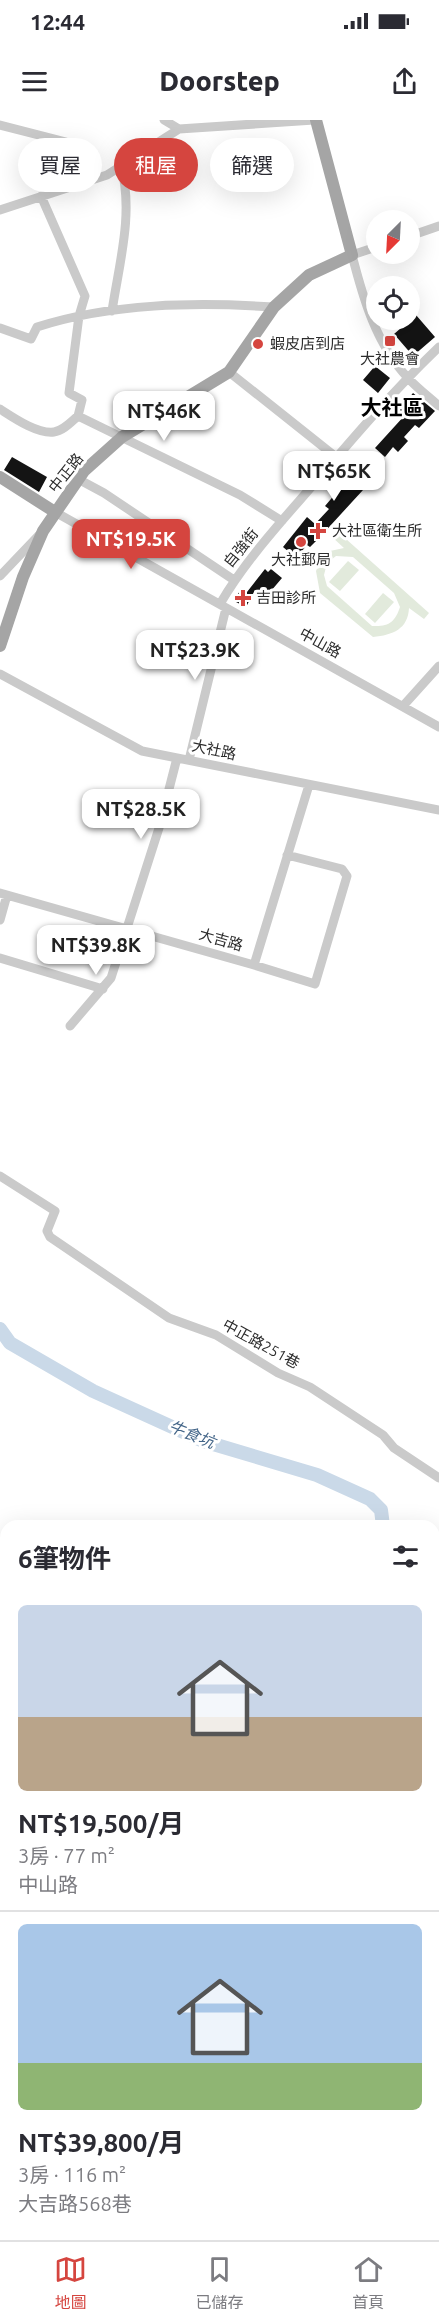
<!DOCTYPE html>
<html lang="zh-TW">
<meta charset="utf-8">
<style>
body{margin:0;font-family:Ubuntu,"Noto Sans TC",sans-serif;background:#f2f2f3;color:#2b2b33;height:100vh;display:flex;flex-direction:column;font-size:22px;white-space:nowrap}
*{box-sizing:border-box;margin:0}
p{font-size:20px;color:#7c7c81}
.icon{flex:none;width:33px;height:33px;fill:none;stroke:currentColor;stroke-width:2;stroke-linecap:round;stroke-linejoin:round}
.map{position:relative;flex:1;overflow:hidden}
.drawer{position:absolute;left:0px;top:1400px;width:440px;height:722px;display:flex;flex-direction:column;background:#fff;border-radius:18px 18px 0 0;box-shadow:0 6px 24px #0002}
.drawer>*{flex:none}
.hud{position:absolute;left:18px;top:18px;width:404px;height:54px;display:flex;gap:12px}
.needle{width:39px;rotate:204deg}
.fabs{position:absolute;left:366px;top:90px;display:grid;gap:12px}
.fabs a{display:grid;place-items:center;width:54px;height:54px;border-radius:50%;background:#fff;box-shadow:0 6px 24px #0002;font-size:30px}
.price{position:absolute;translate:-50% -51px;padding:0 14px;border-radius:12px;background:#fff;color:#222;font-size:20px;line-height:39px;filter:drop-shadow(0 2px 3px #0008)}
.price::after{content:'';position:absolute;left:50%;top:36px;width:18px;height:14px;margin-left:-9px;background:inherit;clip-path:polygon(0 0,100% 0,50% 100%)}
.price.on{background:#d5453f;color:#fff}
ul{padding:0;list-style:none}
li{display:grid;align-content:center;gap:12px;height:318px;padding:0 18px}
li+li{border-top:2px solid #e1e1e2}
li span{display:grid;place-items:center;height:186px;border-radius:9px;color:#555}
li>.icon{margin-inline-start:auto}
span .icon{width:108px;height:108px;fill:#fffc;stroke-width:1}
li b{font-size:26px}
h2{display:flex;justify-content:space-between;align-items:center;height:72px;padding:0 18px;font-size:26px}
.tag{padding:0 21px;border-radius:27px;background:#fff;box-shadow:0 6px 24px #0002;font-size:21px;line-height:54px}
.tag.on{background:#d5453f;color:#fff}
.status{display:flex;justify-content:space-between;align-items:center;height:42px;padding:0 30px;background:#fff;direction:ltr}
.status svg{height:16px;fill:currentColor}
header{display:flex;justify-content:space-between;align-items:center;height:78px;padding:0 18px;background:#fff;font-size:27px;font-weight:800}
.tab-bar{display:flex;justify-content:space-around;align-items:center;height:84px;border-top:2px solid #e1e1e2;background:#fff;font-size:16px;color:#7c7c81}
.tab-bar a{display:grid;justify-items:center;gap:3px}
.tab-bar .on{color:#d5453f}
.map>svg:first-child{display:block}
.green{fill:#e2eadc;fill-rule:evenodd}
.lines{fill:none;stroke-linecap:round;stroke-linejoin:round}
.river{stroke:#cad9e8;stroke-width:14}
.building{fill:#141414}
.minor{stroke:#cacaca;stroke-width:9}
.major{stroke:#a5a5a5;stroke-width:12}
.poi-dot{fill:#d5453f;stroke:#fff;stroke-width:2}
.labels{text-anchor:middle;stroke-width:6;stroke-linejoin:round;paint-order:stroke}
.poi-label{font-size:15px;fill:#2d2d2d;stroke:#fff;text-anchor:start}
.street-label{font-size:15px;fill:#2d2d2d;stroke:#fff}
.water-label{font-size:16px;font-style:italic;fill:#436588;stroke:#fff}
.district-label{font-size:21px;font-weight:bold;fill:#000;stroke:#fff}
</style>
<div class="status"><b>12:44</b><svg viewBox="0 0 49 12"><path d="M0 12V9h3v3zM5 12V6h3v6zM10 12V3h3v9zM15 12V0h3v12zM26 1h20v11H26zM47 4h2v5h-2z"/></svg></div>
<header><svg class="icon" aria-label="menu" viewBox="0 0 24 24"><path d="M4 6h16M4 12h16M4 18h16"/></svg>Doorstep<svg class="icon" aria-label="share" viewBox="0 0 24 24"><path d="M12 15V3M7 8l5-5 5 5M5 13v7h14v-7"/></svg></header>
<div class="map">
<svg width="439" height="2120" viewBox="0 0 439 2120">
<rect width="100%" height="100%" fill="#fff"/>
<path class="green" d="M337,411L429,493L424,499L409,488C408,509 393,515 373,517L320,473L316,451L320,442L330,431L344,428L331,416ZM336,436L353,437L394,473L400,487C395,502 389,507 372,506L327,466L324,455L327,443Z
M348,441L359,450L340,471L329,462Z
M383,473L394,482L375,503L365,494Z"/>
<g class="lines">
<path class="river" d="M0,1209L10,1223L93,1271L203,1321L317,1355L370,1379L381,1390L383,1406
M434,1440L439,1441
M0,1992L6,1993
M221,2115L230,2120"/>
</g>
<path class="building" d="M416,195L435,217L413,236L394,214Z
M375,246L390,258L378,273L363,260Z
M413,273L435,291L419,308L415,305L404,317L408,321L398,332L393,327L385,337L375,328L405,295L396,287L406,276L409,278Z
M354,331L371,345L369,348L374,358L319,418L310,427L307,425L296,438L283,427L307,397L315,404L329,389L325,386L336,373L325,362Z
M12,337L47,357L39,372L4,350Z
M265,449L268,452L271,449L282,458L265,478L255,470L246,487L234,481L241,469L247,472Z"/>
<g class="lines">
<path class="minor" d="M164,0L179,9
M0,5L66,22L81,62
M41,76L85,176L79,196L69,273L82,280L78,296
M0,90L107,55L179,9L314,0
M410,116L439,106
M376,127L352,135C363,178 376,224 408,258C417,268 429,277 439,286
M112,191C119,144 134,93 121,46
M0,208L31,219L37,207C112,183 195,182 274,187
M229,252L336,337
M0,289C14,298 37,314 54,312C63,311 71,302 78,296L240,375L282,401
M78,359L104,373L234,460
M55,392L439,607
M0,456L39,415
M220,484C245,441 280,403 313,365C353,318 394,270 439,227
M0,554L142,631L439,690
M403,586L439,546
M189,640L226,488
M0,773L254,845L309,665
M0,800L7,775
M0,838L103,869
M254,845L315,864L347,756L342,749L287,735
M70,906L111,858L159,708L177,638
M0,1056L55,1091L47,1111L50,1117L169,1198L216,1215L278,1253L310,1267L383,1315L394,1328L439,1358
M434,1665L439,1663
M0,1830L6,1826"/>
<path class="major" d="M0,357L55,392
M0,526L23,457L43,411L84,351L122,317L229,252L274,187L309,155L352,135L316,0
M434,2081L439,2078
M434,2093L439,2091
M347,2120L357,2115
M373,2120L384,2115"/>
</g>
<g class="poi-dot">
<rect x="384" y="215" width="12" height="12" rx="3"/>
<circle cx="258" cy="224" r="6"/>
<path d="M315 402h6v6h6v6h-6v6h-6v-6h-6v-6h6z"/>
<circle cx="301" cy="422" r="6"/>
<path d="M240 469h6v6h6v6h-6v6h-6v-6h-6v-6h6z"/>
</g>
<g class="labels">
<g class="poi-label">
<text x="270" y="229">蝦皮店到店</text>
<text x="390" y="244" text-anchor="middle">大社農會</text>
<text x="332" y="416">大社區衛生所</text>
<text x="301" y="445" text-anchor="middle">大社郵局</text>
<text x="256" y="483">吉田診所</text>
</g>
<g class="street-label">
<text transform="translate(66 353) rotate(-51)" y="5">中正路</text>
<text transform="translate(241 428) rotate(-51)" y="5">自強街</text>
<text transform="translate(320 523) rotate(29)" y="5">中山路</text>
<text transform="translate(214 630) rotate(12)" y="5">大社路</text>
<text transform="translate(221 820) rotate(16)" y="5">大吉路</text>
<text transform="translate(261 1224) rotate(29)" y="5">中正路251巷</text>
</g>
<g class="water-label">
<text transform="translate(192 1314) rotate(22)" y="6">牛食坑</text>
</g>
<g class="district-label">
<text x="392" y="295">大社區</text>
</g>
</g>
</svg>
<div class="fabs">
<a><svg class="needle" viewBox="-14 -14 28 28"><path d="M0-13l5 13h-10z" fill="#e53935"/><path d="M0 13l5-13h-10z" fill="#7c7c81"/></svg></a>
<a><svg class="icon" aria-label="locate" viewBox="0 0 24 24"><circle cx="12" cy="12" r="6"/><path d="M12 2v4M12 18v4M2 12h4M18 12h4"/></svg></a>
</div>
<b class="price" style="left:164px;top:322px">NT$46K</b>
<b class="price" style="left:334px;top:382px">NT$65K</b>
<b class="price on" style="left:131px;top:450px">NT$19.5K</b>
<b class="price" style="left:195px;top:561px">NT$23.9K</b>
<b class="price" style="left:141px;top:720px">NT$28.5K</b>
<b class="price" style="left:96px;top:856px">NT$39.8K</b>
<div class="hud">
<a class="tag">買屋</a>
<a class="tag on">租屋</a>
<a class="tag">篩選</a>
</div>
<section class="drawer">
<h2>6筆物件<svg class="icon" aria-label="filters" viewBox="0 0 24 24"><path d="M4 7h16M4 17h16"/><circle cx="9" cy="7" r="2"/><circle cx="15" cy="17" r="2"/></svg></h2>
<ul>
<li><span style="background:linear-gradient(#c9d6e8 60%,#b9a48a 0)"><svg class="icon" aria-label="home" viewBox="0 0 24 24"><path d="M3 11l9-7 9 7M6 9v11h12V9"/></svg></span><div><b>NT$19,500/月</b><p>3房 · 77 m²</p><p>中山路</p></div></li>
<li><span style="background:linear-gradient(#a9c7e8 75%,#8fb573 0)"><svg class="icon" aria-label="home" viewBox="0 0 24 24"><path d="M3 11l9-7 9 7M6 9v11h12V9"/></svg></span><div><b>NT$39,800/月</b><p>3房 · 116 m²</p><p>大吉路568巷</p></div></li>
</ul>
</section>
</div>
<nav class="tab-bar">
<a class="on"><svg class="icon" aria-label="map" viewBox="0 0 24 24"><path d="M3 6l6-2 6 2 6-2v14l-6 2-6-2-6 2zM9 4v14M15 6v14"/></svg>地圖</a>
<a><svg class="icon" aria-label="saved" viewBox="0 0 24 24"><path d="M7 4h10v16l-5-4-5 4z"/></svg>已儲存</a>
<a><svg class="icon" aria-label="home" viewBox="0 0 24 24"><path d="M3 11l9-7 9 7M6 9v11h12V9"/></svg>首頁</a>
</nav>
